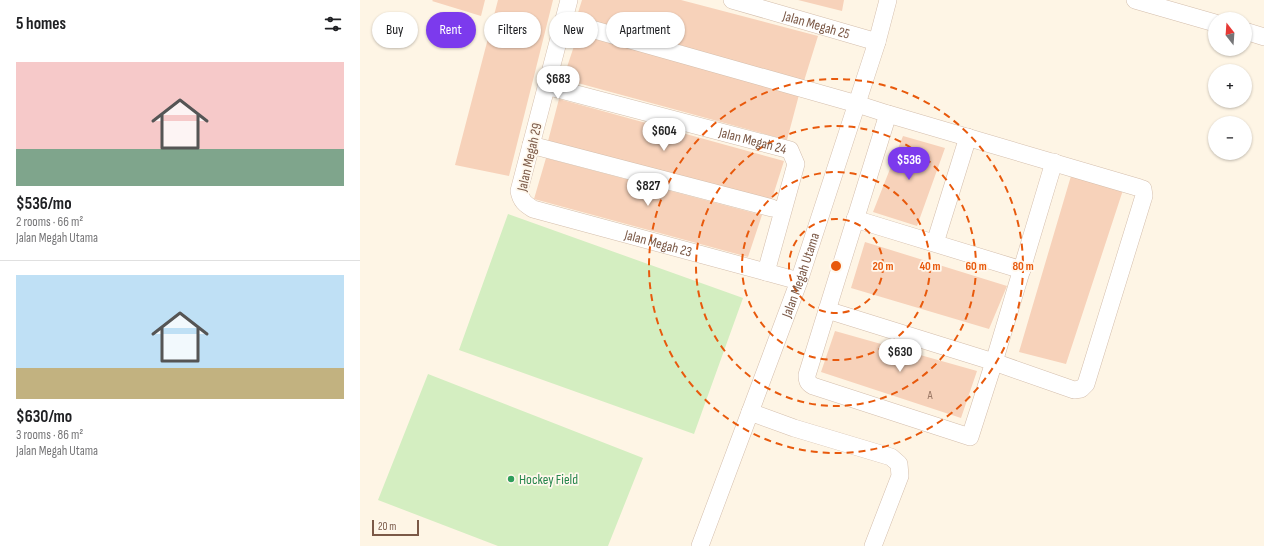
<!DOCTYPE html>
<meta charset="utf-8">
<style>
body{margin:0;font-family:"Sofia Sans Condensed",sans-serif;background:#f2f2f2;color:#202124;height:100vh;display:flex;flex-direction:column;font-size:15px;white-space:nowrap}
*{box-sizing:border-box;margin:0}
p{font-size:13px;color:#757577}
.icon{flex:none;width:22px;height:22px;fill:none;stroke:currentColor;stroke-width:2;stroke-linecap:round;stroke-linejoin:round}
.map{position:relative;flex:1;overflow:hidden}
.details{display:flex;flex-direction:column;background:#fff;width:360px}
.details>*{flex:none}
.guide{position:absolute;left:12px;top:12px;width:380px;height:36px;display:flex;gap:8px}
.needle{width:26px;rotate:343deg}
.buttons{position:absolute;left:848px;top:12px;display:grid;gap:8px}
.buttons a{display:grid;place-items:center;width:44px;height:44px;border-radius:50%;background:#fff;box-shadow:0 1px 3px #0004;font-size:20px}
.scale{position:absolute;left:12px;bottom:10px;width:47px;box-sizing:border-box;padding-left:4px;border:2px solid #7b5947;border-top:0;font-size:11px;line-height:14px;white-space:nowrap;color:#7b5947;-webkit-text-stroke:3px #fff8ed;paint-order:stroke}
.price{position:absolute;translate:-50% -34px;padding:0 9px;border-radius:14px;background:#fff;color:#222;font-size:13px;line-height:26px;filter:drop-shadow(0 1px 2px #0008)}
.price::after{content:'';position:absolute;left:50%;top:24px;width:12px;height:9px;margin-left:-6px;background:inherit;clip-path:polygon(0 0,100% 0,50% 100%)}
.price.on{background:#7c3aed;color:#fff}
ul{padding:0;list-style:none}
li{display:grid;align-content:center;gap:8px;height:212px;padding:0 16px}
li+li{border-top:1px solid #e0e0e0}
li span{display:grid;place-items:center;height:124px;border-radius:0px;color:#555}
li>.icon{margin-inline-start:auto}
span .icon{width:72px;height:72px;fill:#fffc;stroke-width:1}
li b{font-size:17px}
h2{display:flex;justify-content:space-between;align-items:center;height:48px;padding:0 16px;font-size:17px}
.chip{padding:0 14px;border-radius:18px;background:#fff;box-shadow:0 1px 3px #0004;font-size:14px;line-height:36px}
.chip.on{background:#7c3aed;color:#fff}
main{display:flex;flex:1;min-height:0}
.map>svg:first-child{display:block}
.green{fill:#d4eec1}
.building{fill:#f7d2ba}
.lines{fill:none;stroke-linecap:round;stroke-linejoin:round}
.minor-casing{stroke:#d4beac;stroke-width:18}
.minor{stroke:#fff;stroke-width:17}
.ring{fill:none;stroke:#e8590c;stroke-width:2;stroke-dasharray:7 5}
.leisure-dot{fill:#2e9e5b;stroke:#fff8ed;stroke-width:1.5}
.labels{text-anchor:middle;stroke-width:3.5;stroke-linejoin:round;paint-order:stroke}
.number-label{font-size:12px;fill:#9a7764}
.street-label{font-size:14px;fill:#7b5947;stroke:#fff8ed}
.leisure-label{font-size:14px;fill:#27864d;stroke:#fff8ed;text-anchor:start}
.centre{fill:#e8590c;stroke:#fff8ed;stroke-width:2}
.ring-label{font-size:12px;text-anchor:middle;font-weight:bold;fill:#e8590c;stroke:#fff8ed;stroke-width:3.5;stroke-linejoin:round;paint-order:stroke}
</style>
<main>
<section class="details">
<h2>5 homes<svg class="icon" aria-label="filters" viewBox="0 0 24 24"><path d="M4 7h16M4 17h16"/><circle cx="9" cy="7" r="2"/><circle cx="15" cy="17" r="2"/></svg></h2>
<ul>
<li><span style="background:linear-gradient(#f6c9c9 70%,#7fa58c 0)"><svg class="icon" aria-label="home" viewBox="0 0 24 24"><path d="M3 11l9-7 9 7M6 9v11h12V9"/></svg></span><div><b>$536/mo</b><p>2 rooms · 66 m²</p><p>Jalan Megah Utama</p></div></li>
<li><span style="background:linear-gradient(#bfe0f5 75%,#c2b280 0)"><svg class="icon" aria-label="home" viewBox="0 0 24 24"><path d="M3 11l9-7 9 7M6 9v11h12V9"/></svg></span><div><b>$630/mo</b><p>3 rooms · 86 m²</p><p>Jalan Megah Utama</p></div></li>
</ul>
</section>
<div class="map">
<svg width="904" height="546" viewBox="0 0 904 546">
<rect width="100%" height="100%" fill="#fef5e5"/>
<path class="green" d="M148,214L383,298L334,434L99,350Z
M68,374L283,458L248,546H138L18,500Z"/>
<path class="building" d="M73,0H125L121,16L72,1Z
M138,0H193L149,176L95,165Z
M222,0H321L458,36L444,81L217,16Z
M438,0H484L482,11Z
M218,34L440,91L427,140L203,79Z
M199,99L424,161L410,205L187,145Z
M543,136L585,148L557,226L513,212Z
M186,158L402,215L388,257L174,199Z
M711,176L763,190L706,364L659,352Z
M505,242L647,286L629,329L491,288Z
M475,331L617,371L601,418L461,372Z"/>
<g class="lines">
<defs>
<g id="minor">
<path id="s1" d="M209,0L159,191C161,201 165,204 173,209L439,281"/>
<path id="s2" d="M372,0L517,42"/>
<path d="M775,0L855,23"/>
<path d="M203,21L497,104L528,114L780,188L783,189L784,196L783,199L726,384L721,389L714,390L634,362L467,310"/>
<path d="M885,31L904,37"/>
<path id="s3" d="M186,86L430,150L436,164L406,272"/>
<path d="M528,114L447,375C447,381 448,383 453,386L610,437L634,362L694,162"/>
<path d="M171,145L412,208"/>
<path d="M495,219L662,270"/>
<path d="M575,243L608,137"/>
<path d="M390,412L434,428L531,457L539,464L540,476L513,546"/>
<path id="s4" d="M340,546L439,281L517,42L528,0"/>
</g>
</defs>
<use href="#minor" class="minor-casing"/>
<use href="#minor" class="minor"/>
</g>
<g class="ring">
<circle cx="476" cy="266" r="47"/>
<circle cx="476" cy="266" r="94"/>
<circle cx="476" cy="266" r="140"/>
<circle cx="476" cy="266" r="187"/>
</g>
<circle class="leisure-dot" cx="151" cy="479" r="4"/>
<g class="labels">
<g class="number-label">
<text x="570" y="399">A</text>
</g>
<g class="street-label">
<text dy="5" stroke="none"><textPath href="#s2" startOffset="88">Jalan Megah 25</textPath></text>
<text dy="5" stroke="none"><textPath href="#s3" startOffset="214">Jalan Megah 24</textPath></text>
<text transform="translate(169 157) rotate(-77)" y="5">Jalan Megah 29</text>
<text dy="5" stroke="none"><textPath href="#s1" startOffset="351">Jalan Megah 23</textPath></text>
<text dy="5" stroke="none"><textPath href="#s4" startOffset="289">Jalan Megah Utama</textPath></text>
</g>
<g class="leisure-label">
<text x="159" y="484">Hockey Field</text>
</g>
</g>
<circle cx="476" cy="266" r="6" class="centre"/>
<g class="ring-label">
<text x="523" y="270">20 m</text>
<text x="570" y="270">40 m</text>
<text x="616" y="270">60 m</text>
<text x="663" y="270">80 m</text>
</g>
</svg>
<div class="buttons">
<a><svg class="needle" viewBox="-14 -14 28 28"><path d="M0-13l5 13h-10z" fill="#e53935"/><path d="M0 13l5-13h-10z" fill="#757577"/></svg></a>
<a>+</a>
<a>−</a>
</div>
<div class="scale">20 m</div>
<b class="price" style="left:198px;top:100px">$683</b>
<b class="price" style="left:304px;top:152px">$604</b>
<b class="price on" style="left:549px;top:181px">$536</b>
<b class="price" style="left:288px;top:207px">$827</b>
<b class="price" style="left:540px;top:373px">$630</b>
<div class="guide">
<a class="chip">Buy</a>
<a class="chip on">Rent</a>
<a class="chip">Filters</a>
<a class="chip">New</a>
<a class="chip">Apartment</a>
</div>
</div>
</main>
